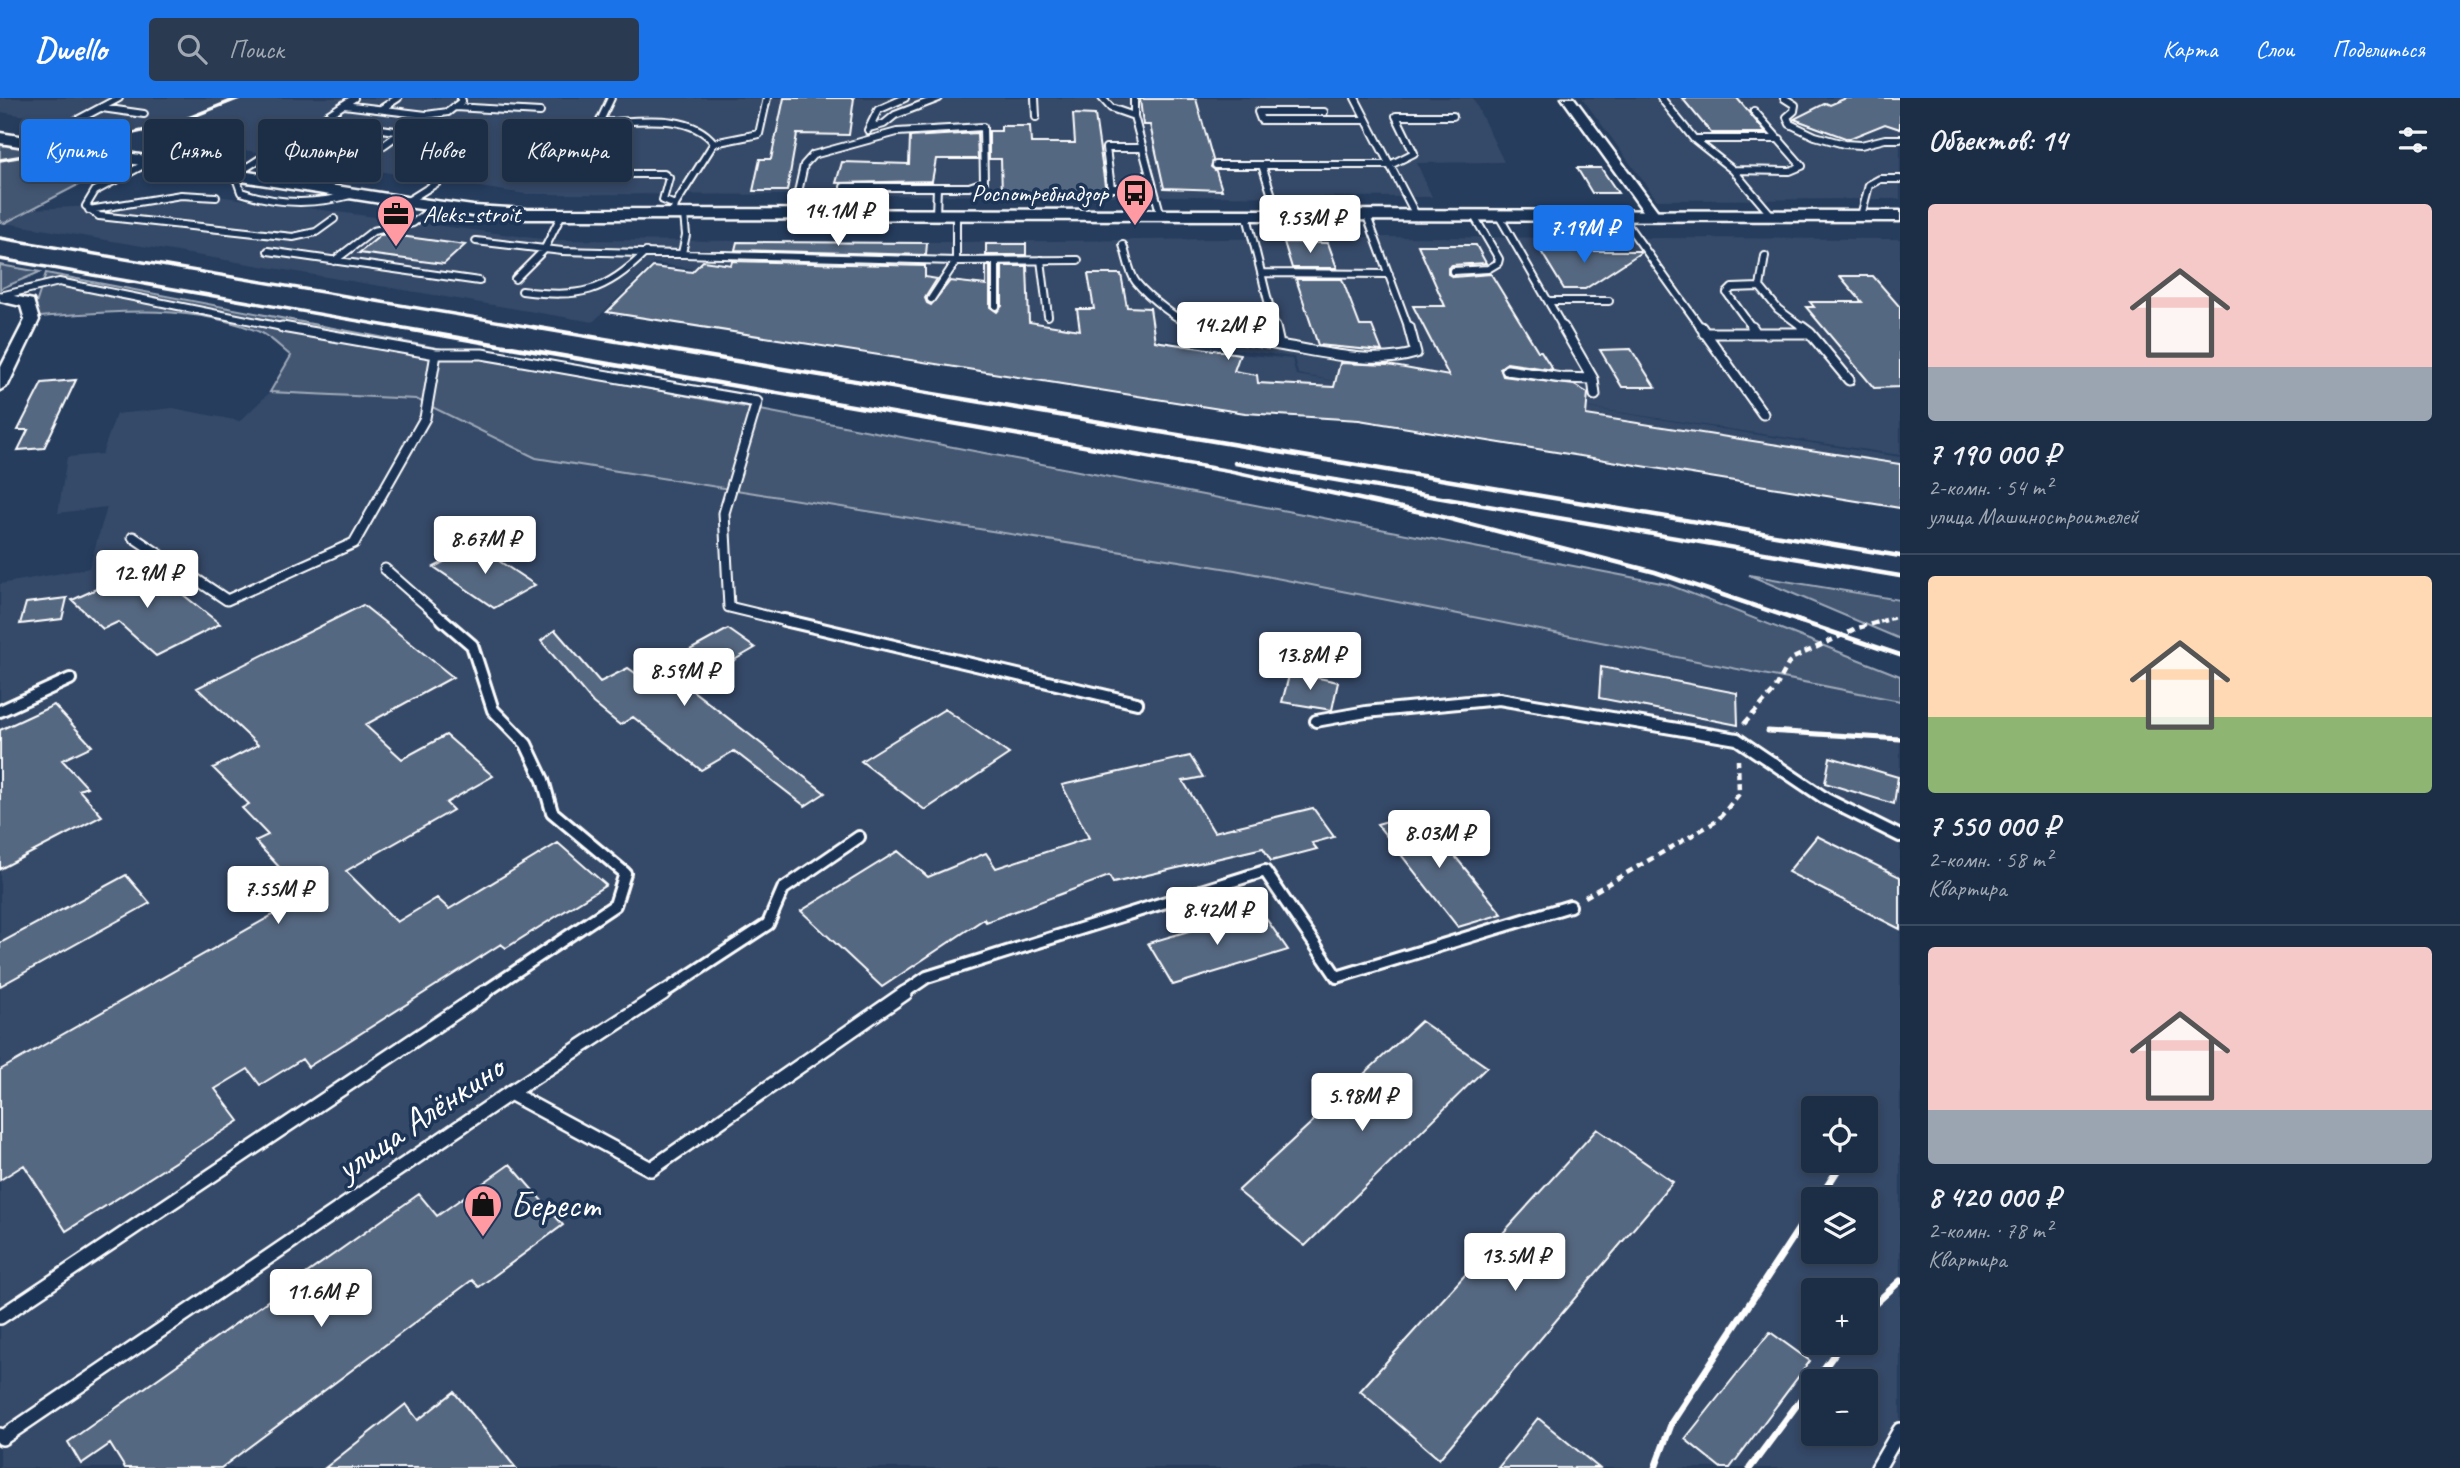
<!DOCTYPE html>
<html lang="ru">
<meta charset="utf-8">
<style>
body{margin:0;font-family:Caveat,sans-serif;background:#293a51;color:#f1f3f6;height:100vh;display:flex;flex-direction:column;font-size:26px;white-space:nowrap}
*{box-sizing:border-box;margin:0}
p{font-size:23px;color:#a0a8b3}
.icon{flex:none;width:38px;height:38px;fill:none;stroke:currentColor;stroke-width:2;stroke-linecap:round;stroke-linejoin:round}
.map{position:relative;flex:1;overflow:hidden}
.drawer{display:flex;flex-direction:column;background:#1c2e46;width:560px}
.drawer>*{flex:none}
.hud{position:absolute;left:21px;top:21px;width:665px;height:63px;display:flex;gap:14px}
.buttons{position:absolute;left:1801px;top:998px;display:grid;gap:14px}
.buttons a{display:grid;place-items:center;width:77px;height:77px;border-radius:7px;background:#1c2e46;box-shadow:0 4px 10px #0003,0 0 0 2px #3a4a5f;font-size:35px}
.price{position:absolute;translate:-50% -60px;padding:0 16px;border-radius:7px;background:#fff;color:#222;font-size:23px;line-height:46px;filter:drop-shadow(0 2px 4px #0008)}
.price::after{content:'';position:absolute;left:50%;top:42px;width:21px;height:16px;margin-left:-10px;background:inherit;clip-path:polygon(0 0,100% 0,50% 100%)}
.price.on{background:#1a73e8;color:#fff}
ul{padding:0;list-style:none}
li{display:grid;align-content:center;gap:14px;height:371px;padding:0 28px}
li+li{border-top:2px solid #3a4a5f}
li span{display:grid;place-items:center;height:217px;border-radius:7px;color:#555}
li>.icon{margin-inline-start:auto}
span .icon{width:126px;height:126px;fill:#fffc;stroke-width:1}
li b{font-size:30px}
h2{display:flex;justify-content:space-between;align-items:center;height:84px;padding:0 28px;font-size:30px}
.pill{padding:0 24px;border-radius:7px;background:#1c2e46;box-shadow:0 4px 10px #0003,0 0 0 2px #3a4a5f;font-size:24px;line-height:63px}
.pill.on{background:#1a73e8;color:#fff}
header{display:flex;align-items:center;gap:42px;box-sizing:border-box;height:98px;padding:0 35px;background:#1a73e8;color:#fff}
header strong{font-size:33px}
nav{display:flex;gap:38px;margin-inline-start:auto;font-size:24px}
.search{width:490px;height:63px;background:#293a51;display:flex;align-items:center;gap:18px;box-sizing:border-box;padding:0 24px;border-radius:7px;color:#a0a8b3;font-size:26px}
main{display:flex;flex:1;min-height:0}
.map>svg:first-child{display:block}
.built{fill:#344a68;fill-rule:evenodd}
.green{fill:#425672;stroke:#a0aab8;stroke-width:2}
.building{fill:#556781;stroke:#fff;stroke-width:2}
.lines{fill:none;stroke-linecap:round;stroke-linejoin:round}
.lane-far3-casing{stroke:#fff;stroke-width:10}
.lane-far2-casing{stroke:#fff;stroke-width:13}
.lane-far1-casing{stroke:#fff;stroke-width:16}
.lane-casing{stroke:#fff;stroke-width:18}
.street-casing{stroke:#fff;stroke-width:5}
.secondary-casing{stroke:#fff;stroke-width:5}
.path-far1{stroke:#fff;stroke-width:3.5;stroke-dasharray:5 4.5;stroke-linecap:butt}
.path{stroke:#fff;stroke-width:4.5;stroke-dasharray:7 5;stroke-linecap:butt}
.lane-far3{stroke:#1d3557;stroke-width:6}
.lane-far2{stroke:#1d3557;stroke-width:9}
.lane-far1{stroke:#1d3557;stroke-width:10}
.lane{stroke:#1d3557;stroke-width:13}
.street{fill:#1d3557;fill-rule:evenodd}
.secondary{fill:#1d3557;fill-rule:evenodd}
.rail-far3{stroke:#fff;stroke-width:3.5}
.rail-far2{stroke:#fff;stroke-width:4.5}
.rail-far1{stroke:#fff;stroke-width:5}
.rail{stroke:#fff;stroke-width:7}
.labels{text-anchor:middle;stroke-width:7;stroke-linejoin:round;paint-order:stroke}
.far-poi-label{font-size:24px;fill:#fff;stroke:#1d3557;text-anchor:end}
.near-street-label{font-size:37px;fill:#fff;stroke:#1d3557}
.near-poi-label{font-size:37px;fill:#fff;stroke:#1d3557;text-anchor:start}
</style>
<header>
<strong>Dwello</strong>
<div class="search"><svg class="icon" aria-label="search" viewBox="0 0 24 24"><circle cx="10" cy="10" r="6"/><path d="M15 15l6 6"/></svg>Поиск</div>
<nav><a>Карта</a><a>Слои</a><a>Поделиться</a></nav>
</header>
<main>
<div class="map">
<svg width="1900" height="1370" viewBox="0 0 1900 1370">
<rect width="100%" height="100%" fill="#263d5e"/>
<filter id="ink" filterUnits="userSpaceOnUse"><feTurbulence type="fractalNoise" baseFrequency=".0143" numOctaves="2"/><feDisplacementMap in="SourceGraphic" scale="14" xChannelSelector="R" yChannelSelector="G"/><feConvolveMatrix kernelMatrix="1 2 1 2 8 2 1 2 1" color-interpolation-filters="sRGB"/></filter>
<g filter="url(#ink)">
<path class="built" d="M0,0H1473L1504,64L1417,65L1432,99L525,96L0,14Z
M1582,0H1900V101L1657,102Z
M180,93L549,142L956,144L1375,139L1900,141V357L1474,292L1900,359V410L1359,322L1245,315L607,214L653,169L1240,256L1292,261L1296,277L1341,284L1298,276L1294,259L1069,229L654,165L593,224L5,125L31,111L93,108Z
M270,294L416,301L536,360L1235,472L1900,603V1370H0V486L89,470L107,409L58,415L67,359L102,356L116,316L173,310L240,323ZM1813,1010H1866V1062H1813ZM1813,1101H1866V1153H1813ZM1813,1192H1866V1244H1813ZM1813,1283H1866V1335H1813Z"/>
<path class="green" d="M0,48V47L120,65L5,125L0,124Z
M0,167L40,174L0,191Z
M46,175L1667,486L1900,578V603L1235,472L536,360L416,301L270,294L291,258C282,251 272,240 262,235C193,205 113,213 40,219L35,209Z
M1749,477L1900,502V541Z"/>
<path class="building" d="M784,0H854L849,37L797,36L787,93H753L760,61H771Z
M1682,0H1737L1766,35H1711Z
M1846,0H1900V31L1885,26L1848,41L1794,21L1826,5L1830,7Z
M1140,1H1196L1213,62L1211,69L1216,73L1222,92L1164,90L1150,27H1143Z
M1073,16L1095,17L1106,94L1002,95L1001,61H989V33H1001V28H1030L1031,45H1075Z
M977,35L978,61H936L932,83L836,85L842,64L909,66L910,39Z
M1577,70H1601L1618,95H1592Z
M386,136L465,147L444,166L359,155L381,137Z
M737,144L927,145L926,157L735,152Z
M1284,144L1328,145L1337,170H1292Z
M986,146H1026V157H986Z
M1418,147H1476L1486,165L1452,167L1448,170V176L1453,179L1491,176L1538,253H1541L1553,272L1507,265L1500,270L1503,278L1574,287L1588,295L1586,317L1900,366V410L1359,322L1245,315L607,214L653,169L692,174L703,163L731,167L732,163L925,168V179L937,181L925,200L927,205L931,207L950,183L986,187V168H990V209L997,214L1002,208V168H1027L1029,224L1080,232L1077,211H1094L1088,176H1121L1127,209L1150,210L1155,243L1240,256L1234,273L1257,277L1258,285L1334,289L1340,265L1388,267L1449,278L1413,208H1445Z
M1539,150H1568L1570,153H1639L1640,155L1585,191H1564Z
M1840,178H1873L1900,209V289L1874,290L1806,209H1814L1810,204H1862Z
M1296,181H1342L1360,228H1372L1382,253L1318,247Z
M1631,251L1655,289H1622L1600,252Z
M76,282L44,350L18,352L28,332H18L42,285Z
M475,447L535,487L494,510L434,469Z
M149,467L176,491L220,526L156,558L118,524L103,531L72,502Z
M67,500L62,521L20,526L26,505Z
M363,507L453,579L365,627L402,661L446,637L493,678L446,705L453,712L346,773L397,824L437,800L449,811L558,745L606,787L506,850L501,846L308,969L302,961L260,987L248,971L215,991L239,1023L66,1133L24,1067L0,1082V972L306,798L255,743L268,737L242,710L249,706L213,670L258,647L197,590Z
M728,531L755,550L688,589L825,695L805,708L734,653L701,672L633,619L620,627L593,605L541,543L555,532L600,584L628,570L641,579Z
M1601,569L1737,595L1738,627L1599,600Z
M1290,574L1338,584L1332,612L1282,604Z
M54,607L92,648L62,662L87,689L79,692L102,718L0,771V632Z
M945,611L1009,656L925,712L861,663Z
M1190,658L1203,679L1183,683L1214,734L1313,710L1334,739L1312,745L1317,751L1271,763L1263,750L1113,785L1109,778L986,824L984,821L882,889L801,813L898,753L928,779L986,755L996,770L1089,740L1062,687Z
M1830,659L1898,679L1894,706L1825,685Z
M1419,714L1502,816L1458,829L1377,726Z
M1817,738L1900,779V831L1788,774Z
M126,777L150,805L0,888V845Z
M1260,812L1288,852L1173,887L1148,845Z
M1421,923L1487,969L1305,1148L1238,1093Z
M1597,1031L1673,1084L1439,1361L1360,1293Z
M510,1066L563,1127L479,1189L472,1182L221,1370H125L110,1346L81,1366L68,1344L419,1096L437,1118Z
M1770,1234L1810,1263L1730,1370H1721L1685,1341Z
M454,1294L516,1370H325L406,1306L418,1322Z
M1538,1320L1599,1370H1498Z"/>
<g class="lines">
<defs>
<path id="lane-far3" d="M354,0L235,77L241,94C279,107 316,107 354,96
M1035,0L1036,19
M1102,0L1111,10L1134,18
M1134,0V18L1161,118
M1355,0L1417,119
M1661,0L1694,41L1733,72L1772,118
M1784,0L1795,7L1794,13L1787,19L1790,26L1815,38L1844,46L1861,47L1885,41H1900
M455,9L540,14
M102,10L144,16
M381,11L398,0
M1324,14H1258L1261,22H1366
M426,17L448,14L462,3L461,0
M320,22L402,34
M599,25L611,0
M869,30L884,26L895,17L939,0
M868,32L878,12L905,0
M1694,41H1780
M179,45L210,52L183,69
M32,46L119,0
M1143,50H1106L1111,90H1153
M624,55L588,52L586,45L599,25C634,24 690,13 714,45
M149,64L95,93L86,108L99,118L293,139L316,134L334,121
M1216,67H1390L1414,55L1396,18H1453
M1262,67L1279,119
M1733,72L1790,73L1802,68L1754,13
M557,76H664L669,80L663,102L675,107
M844,89H937L936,117
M322,91L426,17L344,7
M406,104L438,84
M89,112L181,97L216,99
M673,117L675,107L714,45L759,36L767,0
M793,117L804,67L813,57L897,34L983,29L984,84L969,89H937
M1247,118L1275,231
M1367,118L1409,231
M1499,118L1564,231
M1621,118L1702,231
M1861,118L1869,87L1880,81H1900
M476,143L562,153L956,163L1078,162
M1123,147C1127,158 1129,175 1136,184C1148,199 1181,225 1199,231
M268,153L479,183
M682,155L686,137L684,117
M1765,158L1760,189L1778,211L1805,231
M1041,162L1048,218
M334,163L373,133L413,125L435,108
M996,163V208
M1453,173L1488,171L1498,165L1499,161L1474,118
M1261,175L1389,176
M515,181L544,152L562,116
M522,193C579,200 605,195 646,154
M0,198L59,184L292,231
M931,201L956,163V117
M1548,203H1609
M1753,231L1727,195L1732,190L1760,189"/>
<path id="lane-far2" d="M1193,229L1211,235L1279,247L1275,229
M1563,229L1593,281L1595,297
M1701,229L1763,316
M1752,229L1756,235
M1704,235H1810L1802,229
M1810,235L1849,282
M1279,247C1322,254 1373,268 1416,255L1409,229
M436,256H482L757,304L724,415L729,509L791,524
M1507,272L1562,280L1593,281
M133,439L227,502L354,445L425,320L436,256L282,229
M385,471L445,524"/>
<path id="lane-far1" d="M443,522L472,547L493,612L526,646L543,682L552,714L625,775L615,807L482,896
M784,522L1137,605
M0,613L70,581
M1316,623L1366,614L1499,601L1737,641L1826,701L1900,738
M661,896L768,826L783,791L859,739
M902,896L927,879L1265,773L1337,879L1570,808"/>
<path id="lane" d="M510,995L651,1071L905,895
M0,1219L484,895
M0,1337L2,1340L510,995L663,895
M1878,1370L1900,1332"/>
<path id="street" d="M1562,0H1574L1659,115V121H1649Z
M0,195L33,202L39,222L8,287L0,292V271L25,222L21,208L0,203Z"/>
<path id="secondary" d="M0,35L406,99L473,108L527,111L1900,113V123L527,121L473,118L406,109L0,45Z"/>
</defs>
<use href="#lane-far3" class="lane-far3-casing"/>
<use href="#lane-far2" class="lane-far2-casing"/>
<use href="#lane-far1" class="lane-far1-casing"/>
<use href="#lane" class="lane-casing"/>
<use href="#street" class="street-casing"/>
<use href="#secondary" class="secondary-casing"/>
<path class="path-far1" d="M1880,524L1900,518"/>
<path class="path" d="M1744,626L1774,593L1791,561L1858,530L1886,522
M1585,799L1717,723L1739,696L1738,662"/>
<use href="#lane-far3" class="lane-far3"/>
<use href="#lane-far2" class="lane-far2"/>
<use href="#lane-far1" class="lane-far1"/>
<use href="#lane" class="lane"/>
<use href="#street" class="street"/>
<use href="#secondary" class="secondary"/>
<path class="rail-far3" d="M0,62L65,51L176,25L239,0
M0,140L543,231
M0,161L405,231"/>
<path class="rail-far2" d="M395,229L1228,373L1435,417L1655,474L1802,524
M533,229L1900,458
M1235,365L1900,478"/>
<path class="rail-far1" d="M1796,522L1900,557
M1768,633L1900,641"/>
<path class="rail" d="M1866,1029L1870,1023
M1819,1101L1844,1062
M1866,1214L1900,1183
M1815,1283L1843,1244
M1655,1370L1672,1324L1813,1109
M1750,1370L1813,1285"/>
</g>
</g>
<defs>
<symbol id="bus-pin" viewBox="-11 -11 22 30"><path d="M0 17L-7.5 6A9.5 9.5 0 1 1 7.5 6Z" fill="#ff9aa2" stroke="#1d3557"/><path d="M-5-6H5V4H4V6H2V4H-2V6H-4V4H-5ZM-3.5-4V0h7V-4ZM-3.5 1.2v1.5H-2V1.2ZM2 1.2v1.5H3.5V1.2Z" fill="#111"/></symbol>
<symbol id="office-pin" viewBox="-11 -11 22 30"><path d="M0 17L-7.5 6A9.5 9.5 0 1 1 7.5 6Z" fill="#ff9aa2" stroke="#1d3557"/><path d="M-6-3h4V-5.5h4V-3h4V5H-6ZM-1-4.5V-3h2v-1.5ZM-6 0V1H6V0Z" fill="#111"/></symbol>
<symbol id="shop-pin" viewBox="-11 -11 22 30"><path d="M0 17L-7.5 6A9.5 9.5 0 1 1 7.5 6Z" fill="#ff9aa2" stroke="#1d3557"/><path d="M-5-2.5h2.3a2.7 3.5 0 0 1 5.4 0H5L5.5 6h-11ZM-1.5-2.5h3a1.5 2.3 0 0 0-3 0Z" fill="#111"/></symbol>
</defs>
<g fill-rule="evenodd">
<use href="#bus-pin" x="1113" y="73" width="44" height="60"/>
<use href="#office-pin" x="374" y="94" width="44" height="60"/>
<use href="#shop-pin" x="461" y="1084" width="44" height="60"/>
</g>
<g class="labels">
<g class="far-poi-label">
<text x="1108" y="103">Роспотребнадзор</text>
<text x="423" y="124" text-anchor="start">Aleks_stroit</text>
</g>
<g class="near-street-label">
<text transform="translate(419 1019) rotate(-34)" y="13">улица Алёнкино</text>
</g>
<g class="near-poi-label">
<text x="510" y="1119">Берест</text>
</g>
</g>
</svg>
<div class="buttons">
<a><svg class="icon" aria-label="locate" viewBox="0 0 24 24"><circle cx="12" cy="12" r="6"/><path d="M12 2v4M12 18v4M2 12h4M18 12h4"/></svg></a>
<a><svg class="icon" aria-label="layers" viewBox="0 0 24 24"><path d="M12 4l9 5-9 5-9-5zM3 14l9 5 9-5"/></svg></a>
<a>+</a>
<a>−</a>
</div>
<b class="price" style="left:838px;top:150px">14.1M ₽</b>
<b class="price" style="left:1310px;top:157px">9.53M ₽</b>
<b class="price on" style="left:1584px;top:167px">7.19M ₽</b>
<b class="price" style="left:1228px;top:264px">14.2M ₽</b>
<b class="price" style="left:485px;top:478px">8.67M ₽</b>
<b class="price" style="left:147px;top:512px">12.9M ₽</b>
<b class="price" style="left:1310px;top:594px">13.8M ₽</b>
<b class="price" style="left:684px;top:610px">8.59M ₽</b>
<b class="price" style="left:1439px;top:772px">8.03M ₽</b>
<b class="price" style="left:278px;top:828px">7.55M ₽</b>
<b class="price" style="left:1217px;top:849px">8.42M ₽</b>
<b class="price" style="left:1362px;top:1035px">5.98M ₽</b>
<b class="price" style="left:1515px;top:1195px">13.5M ₽</b>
<b class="price" style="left:321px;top:1231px">11.6M ₽</b>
<div class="hud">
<a class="pill on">Купить</a>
<a class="pill">Снять</a>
<a class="pill">Фильтры</a>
<a class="pill">Новое</a>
<a class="pill">Квартира</a>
</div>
</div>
<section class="drawer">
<h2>Объектов: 14<svg class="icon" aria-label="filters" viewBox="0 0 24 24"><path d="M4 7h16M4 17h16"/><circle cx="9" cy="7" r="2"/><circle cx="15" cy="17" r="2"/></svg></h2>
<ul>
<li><span style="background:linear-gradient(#f6c9c9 75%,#9aa5b1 0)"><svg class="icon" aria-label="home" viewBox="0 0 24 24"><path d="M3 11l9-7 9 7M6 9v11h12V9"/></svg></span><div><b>7 190 000 ₽</b><p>2-комн. · 54 m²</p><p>улица Машиностроителей</p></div></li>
<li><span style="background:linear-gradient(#ffd9b3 65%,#8fb573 0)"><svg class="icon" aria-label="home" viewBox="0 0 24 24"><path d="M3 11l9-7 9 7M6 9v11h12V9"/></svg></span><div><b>7 550 000 ₽</b><p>2-комн. · 58 m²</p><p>Квартира</p></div></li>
<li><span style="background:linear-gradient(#f6c9c9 75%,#9aa5b1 0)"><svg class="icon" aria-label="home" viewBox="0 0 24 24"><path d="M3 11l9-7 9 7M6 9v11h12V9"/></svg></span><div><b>8 420 000 ₽</b><p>2-комн. · 78 m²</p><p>Квартира</p></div></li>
</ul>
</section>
</main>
